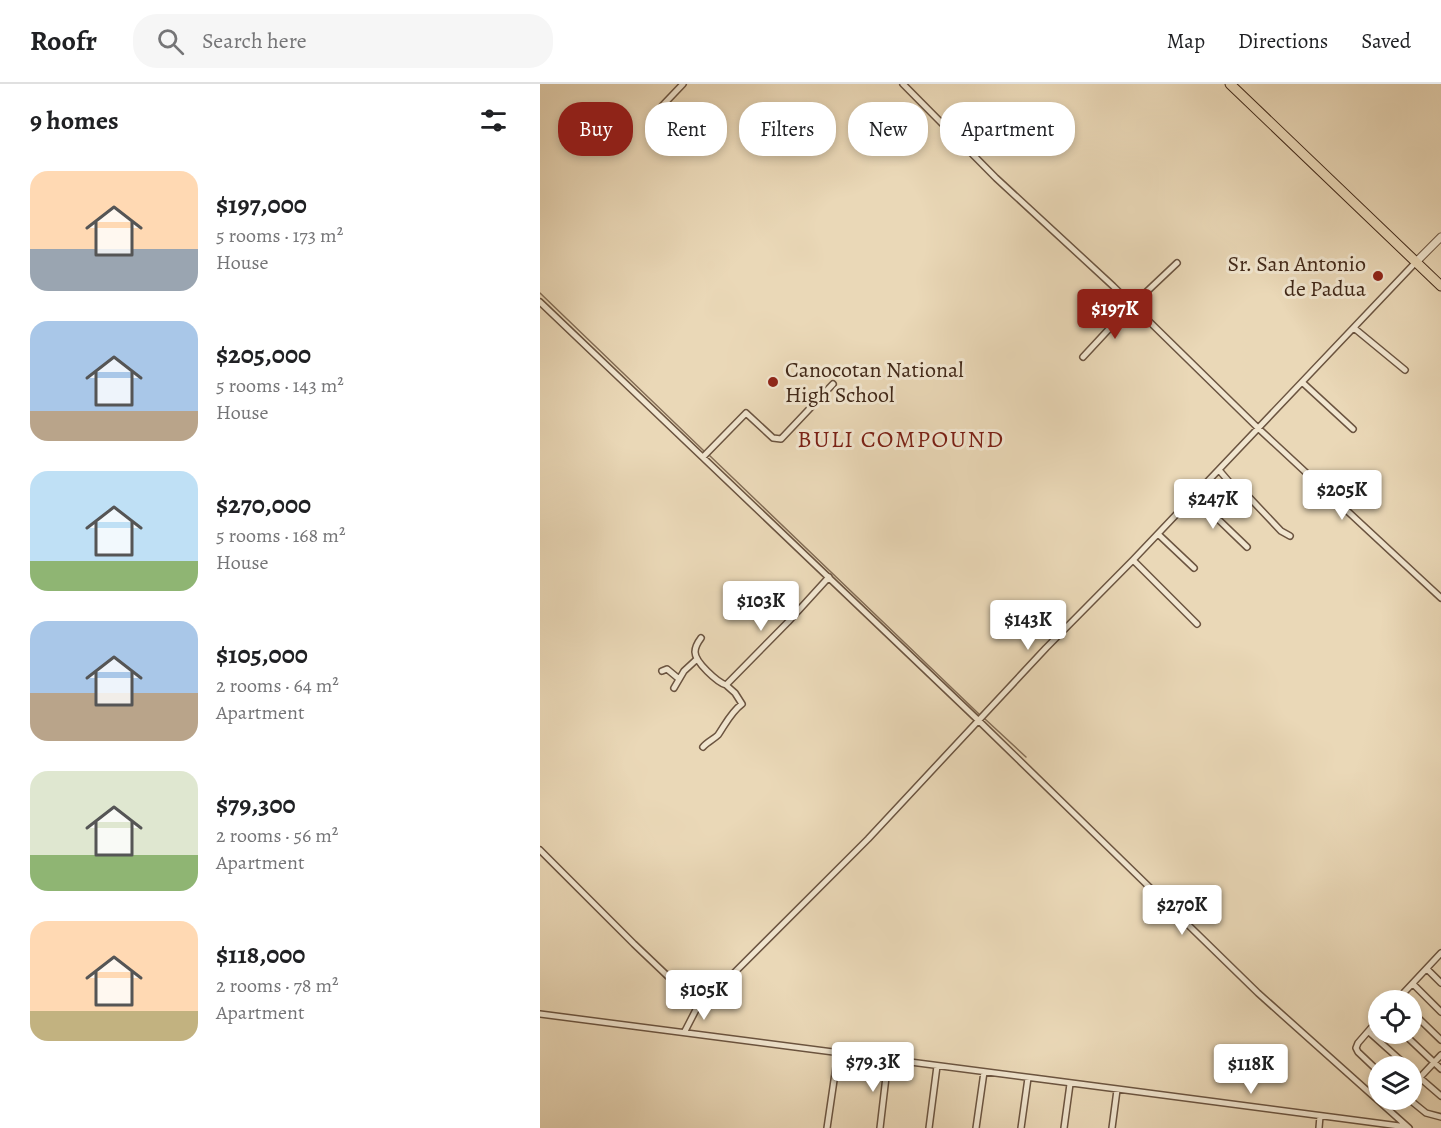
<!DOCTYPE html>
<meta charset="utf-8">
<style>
body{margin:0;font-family:Alegreya,serif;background:#f6f6f6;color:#202124;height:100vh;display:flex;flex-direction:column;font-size:22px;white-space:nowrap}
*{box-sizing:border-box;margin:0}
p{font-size:20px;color:#757577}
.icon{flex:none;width:33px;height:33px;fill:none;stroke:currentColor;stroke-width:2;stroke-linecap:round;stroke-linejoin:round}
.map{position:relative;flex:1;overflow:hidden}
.details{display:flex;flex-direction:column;background:#fff;width:540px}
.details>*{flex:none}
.guide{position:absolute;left:18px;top:18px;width:570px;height:54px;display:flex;gap:12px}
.tools{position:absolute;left:828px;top:906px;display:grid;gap:12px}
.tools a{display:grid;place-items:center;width:54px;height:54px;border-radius:50%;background:#fff;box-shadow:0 3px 9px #0003;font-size:30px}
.price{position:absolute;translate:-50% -51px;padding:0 14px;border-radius:6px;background:#fff;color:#222;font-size:20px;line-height:39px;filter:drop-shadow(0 2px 3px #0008)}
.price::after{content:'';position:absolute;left:50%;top:36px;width:18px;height:14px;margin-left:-9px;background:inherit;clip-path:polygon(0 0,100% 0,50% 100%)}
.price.active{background:#8f2418;color:#fff}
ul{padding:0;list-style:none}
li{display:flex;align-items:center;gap:18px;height:150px;padding:0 30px}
li span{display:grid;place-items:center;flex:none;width:168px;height:120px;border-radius:18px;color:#555}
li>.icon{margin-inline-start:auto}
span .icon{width:72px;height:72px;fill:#fffc;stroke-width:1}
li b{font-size:26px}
h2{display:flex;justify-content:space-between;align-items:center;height:72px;padding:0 30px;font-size:26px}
.pill{padding:0 21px;border-radius:24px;background:#fff;box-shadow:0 3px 9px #0003;font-size:21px;line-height:54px}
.pill.active{background:#8f2418;color:#fff}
header{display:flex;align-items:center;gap:36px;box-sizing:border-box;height:84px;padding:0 30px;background:#fff;border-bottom:2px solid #e0e0e0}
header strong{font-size:28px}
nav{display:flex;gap:33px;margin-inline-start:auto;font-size:21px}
.search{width:420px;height:54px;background:#f6f6f6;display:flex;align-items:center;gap:15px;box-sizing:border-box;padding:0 21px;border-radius:24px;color:#757577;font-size:22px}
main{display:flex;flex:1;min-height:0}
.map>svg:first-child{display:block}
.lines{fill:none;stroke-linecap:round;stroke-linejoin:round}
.stream{stroke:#846e57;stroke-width:1.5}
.minor-casing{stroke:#6b5440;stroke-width:8}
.tertiary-casing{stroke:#6b5440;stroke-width:9}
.trunk-casing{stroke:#412818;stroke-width:11}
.minor{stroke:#f1e6d0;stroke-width:5}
.tertiary{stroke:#f1e6d0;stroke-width:7}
.trunk{stroke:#ead8b7;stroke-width:9}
.poi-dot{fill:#8f2418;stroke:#f1e6d0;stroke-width:2}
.labels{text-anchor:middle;stroke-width:6;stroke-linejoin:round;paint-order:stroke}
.poi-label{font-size:22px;fill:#412818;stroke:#f1e6d0;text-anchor:end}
.neighbourhood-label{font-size:24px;letter-spacing:1.5px;fill:#7a1f14;stroke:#f1e6d0}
</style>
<header>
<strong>Roofr</strong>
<div class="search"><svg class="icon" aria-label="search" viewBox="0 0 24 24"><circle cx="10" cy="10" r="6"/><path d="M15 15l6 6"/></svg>Search here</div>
<nav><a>Map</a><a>Directions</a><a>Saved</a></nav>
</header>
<main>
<section class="details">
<h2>9 homes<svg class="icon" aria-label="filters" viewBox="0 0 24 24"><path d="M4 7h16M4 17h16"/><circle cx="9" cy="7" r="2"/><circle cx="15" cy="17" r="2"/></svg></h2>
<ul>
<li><span style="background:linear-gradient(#ffd9b3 65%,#9aa5b1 0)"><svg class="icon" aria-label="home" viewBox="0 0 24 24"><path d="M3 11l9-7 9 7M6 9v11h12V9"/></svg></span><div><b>$197,000</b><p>5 rooms · 173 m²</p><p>House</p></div></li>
<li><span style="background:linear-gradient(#a9c7e8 75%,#b9a48a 0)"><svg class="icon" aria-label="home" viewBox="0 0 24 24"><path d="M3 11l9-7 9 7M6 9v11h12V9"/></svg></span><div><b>$205,000</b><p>5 rooms · 143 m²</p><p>House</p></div></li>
<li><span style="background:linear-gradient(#bfe0f5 75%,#8fb573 0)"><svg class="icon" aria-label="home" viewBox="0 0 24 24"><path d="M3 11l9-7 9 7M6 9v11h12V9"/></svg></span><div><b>$270,000</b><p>5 rooms · 168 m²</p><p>House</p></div></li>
<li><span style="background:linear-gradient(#a9c7e8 60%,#b9a48a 0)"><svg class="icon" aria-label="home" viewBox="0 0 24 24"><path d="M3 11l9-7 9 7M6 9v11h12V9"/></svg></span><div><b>$105,000</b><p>2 rooms · 64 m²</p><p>Apartment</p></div></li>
<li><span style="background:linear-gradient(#dfe7d0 70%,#8fb573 0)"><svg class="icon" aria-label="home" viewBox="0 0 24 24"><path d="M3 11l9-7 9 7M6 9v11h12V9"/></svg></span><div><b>$79,300</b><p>2 rooms · 56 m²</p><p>Apartment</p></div></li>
<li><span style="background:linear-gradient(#ffd9b3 75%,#c2b280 0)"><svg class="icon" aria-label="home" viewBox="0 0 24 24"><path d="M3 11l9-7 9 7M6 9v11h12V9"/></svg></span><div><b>$118,000</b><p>2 rooms · 78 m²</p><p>Apartment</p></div></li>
</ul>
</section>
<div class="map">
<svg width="901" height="1044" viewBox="0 0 901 1044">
<rect width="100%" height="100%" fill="#ead8b7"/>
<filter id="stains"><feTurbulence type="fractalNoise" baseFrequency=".00333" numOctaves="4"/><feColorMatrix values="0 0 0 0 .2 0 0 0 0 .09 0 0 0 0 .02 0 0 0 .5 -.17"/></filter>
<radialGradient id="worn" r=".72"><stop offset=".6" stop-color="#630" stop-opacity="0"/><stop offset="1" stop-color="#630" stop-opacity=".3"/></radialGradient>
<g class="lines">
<path class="stream" d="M0,209L164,367
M169,371L440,631
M445,635L486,673"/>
<defs>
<path id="minor" d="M363,0L456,94L573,202L718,344L901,514
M122,22L143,0
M0,218L439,637L718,909L869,1044
M814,244L865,286
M543,273L582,231L637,179
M762,298L813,345
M163,373L206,329L233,354L241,355L293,300
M679,386L691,400L707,411L741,447L750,452
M654,412L707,463
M618,450L654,484
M593,476L657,540
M161,554C158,558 155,563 155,568C155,578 177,598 186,601L248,538L289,493
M122,587L127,585L139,595
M134,604L144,587L157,575
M163,663C167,658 174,655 178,651C185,641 191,628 202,620L195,609L186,601
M0,766L94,860L136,900L154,914L161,916L169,914L328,755L506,564L593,476L876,178
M887,885L901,899
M873,900L901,928
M857,916L901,869
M872,928L901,956
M0,930C289,966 578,1006 867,1043
M838,936L818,959L816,964L818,968L838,987
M145,947L161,916
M829,948L867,982
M864,950L901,985
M872,987L901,1012
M872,1002L901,971
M870,1016L886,1029L901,1033
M287,1044L298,969
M340,1044L348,976
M389,1044L397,982
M436,1044L444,988
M481,1044L488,994
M524,1044L530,1000
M572,1044L577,1006
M779,1044L780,1032"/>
<path id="tertiary" d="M876,178L901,153"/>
<path id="trunk" d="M690,0L901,202"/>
</defs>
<use href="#minor" class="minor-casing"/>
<use href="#tertiary" class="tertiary-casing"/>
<use href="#trunk" class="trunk-casing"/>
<use href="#minor" class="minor"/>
<use href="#tertiary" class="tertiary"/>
<use href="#trunk" class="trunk"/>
</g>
<g class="poi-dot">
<circle cx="838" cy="192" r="6"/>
<circle cx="233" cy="298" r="6"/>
</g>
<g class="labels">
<g class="poi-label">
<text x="826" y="187">Sr. San Antonio<tspan x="826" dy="25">de Padua</tspan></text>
<text x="245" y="293" text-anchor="start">Canocotan National<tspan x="245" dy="25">High School</tspan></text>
</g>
<g class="neighbourhood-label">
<text x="361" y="363">BULI COMPOUND</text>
</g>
</g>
<rect width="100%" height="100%" filter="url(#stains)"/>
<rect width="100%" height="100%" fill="url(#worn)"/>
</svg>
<div class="tools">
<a><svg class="icon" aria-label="locate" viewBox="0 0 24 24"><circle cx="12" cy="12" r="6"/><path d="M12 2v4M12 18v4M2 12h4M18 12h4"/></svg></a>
<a><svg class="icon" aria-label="layers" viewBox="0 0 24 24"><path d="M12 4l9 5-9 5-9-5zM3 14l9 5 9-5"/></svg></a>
</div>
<b class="price active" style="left:575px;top:256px">$197K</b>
<b class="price" style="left:802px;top:437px">$205K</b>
<b class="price" style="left:673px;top:446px">$247K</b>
<b class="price" style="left:221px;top:548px">$103K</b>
<b class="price" style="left:488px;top:567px">$143K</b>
<b class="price" style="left:642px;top:852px">$270K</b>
<b class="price" style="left:164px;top:937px">$105K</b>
<b class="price" style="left:333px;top:1009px">$79.3K</b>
<b class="price" style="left:711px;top:1011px">$118K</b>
<div class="guide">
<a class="pill active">Buy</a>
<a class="pill">Rent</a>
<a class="pill">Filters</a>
<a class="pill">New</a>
<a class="pill">Apartment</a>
</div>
</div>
</main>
